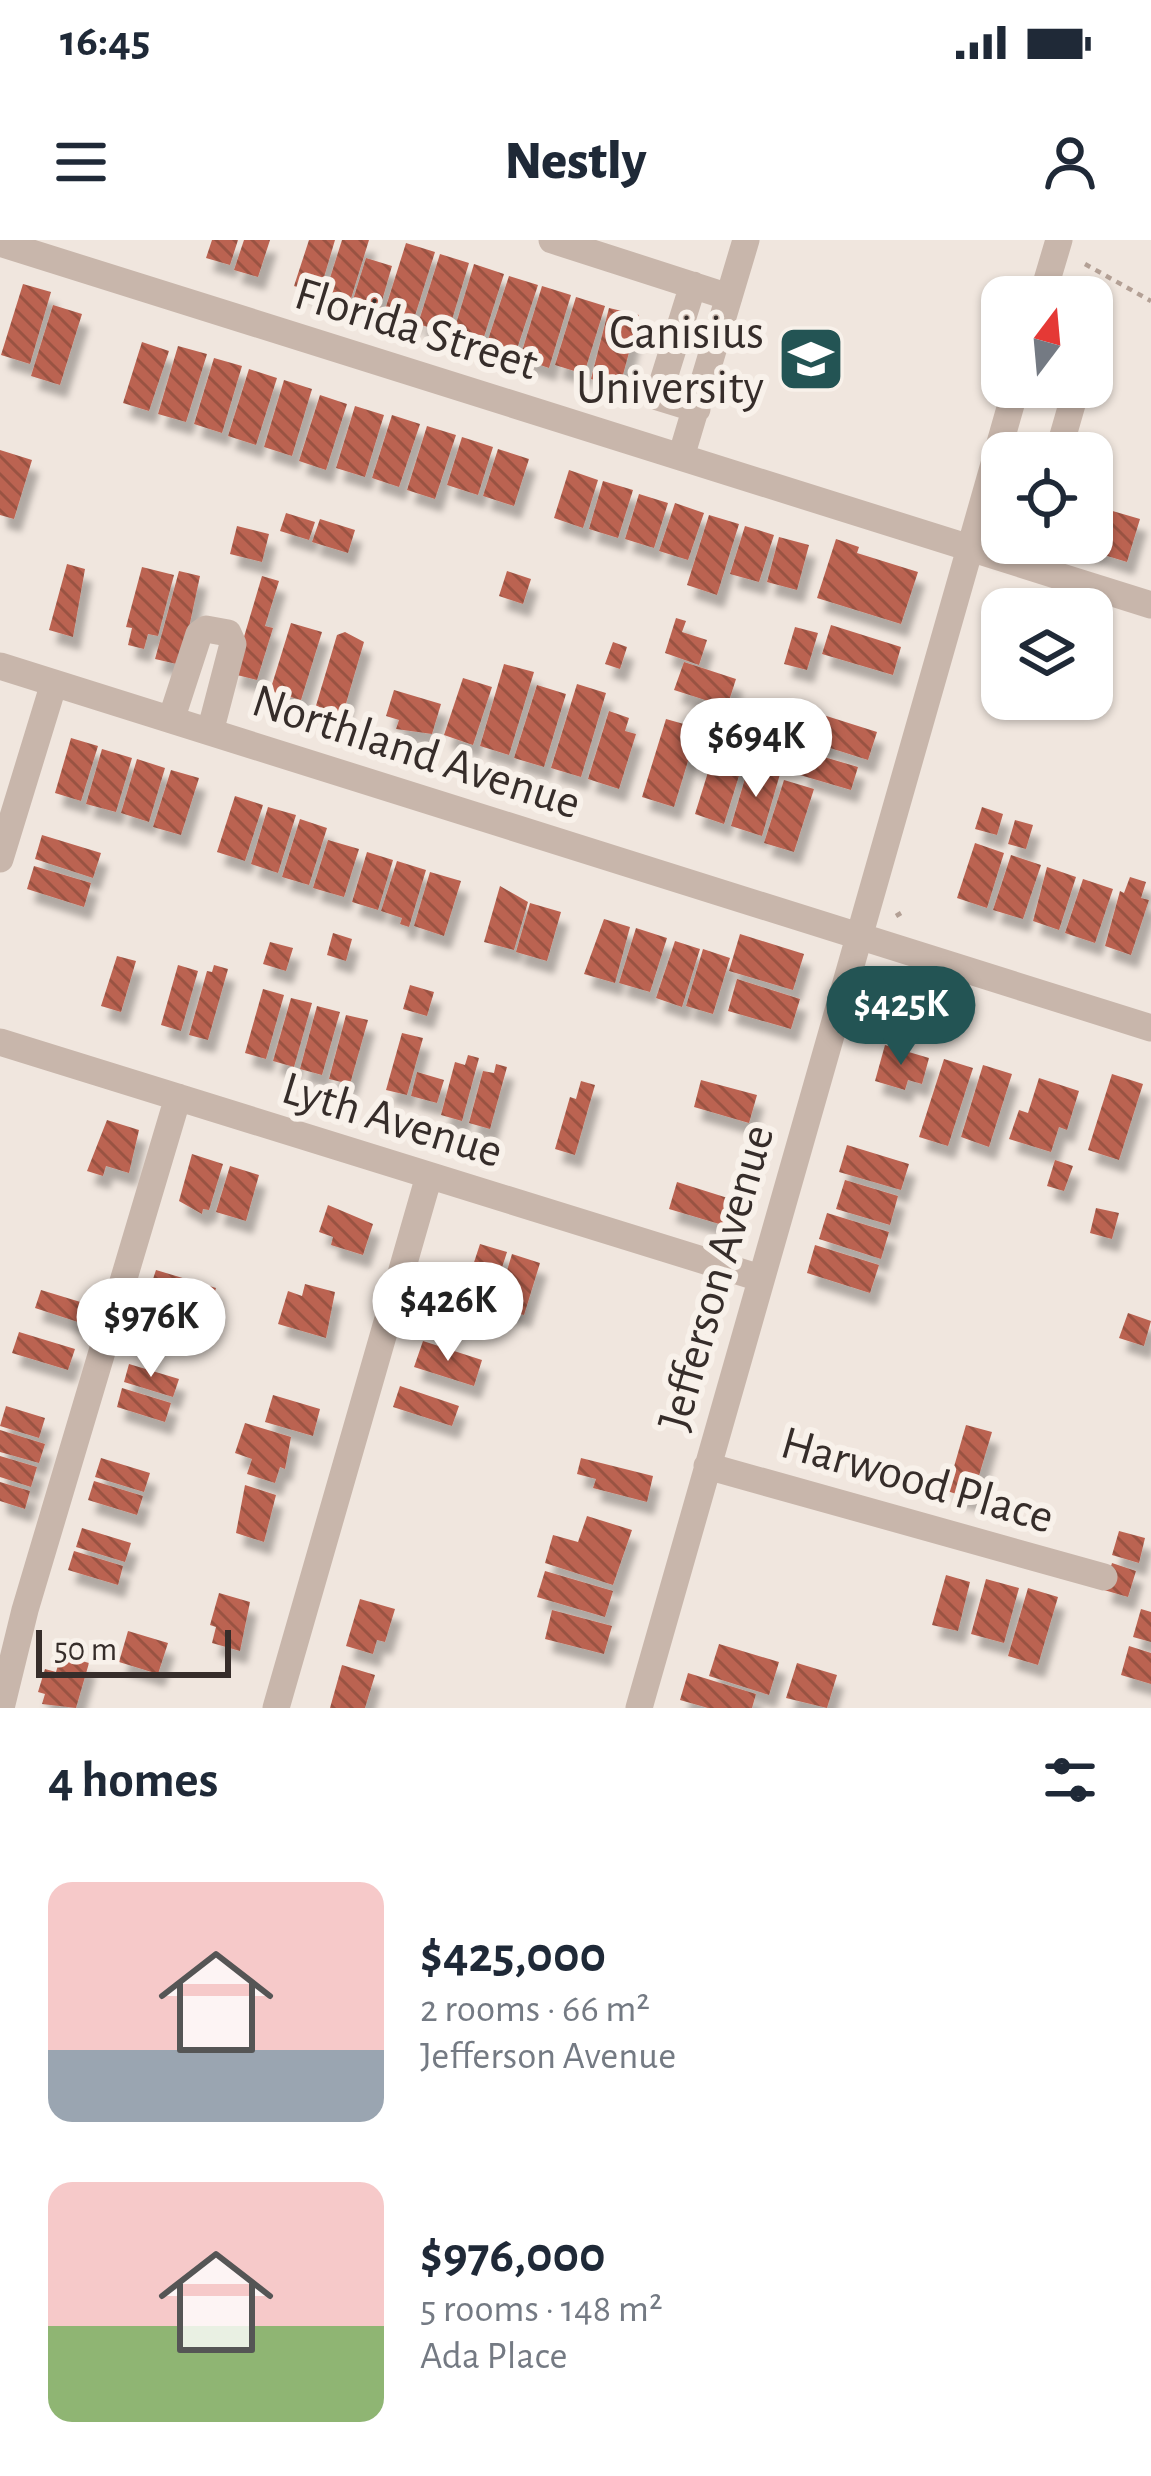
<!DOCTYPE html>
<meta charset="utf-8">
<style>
body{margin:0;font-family:"Alegreya Sans",sans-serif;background:#f2f2f3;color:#1f2937;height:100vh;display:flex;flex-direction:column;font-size:45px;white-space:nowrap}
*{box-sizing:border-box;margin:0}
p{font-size:39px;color:#747a83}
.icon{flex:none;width:66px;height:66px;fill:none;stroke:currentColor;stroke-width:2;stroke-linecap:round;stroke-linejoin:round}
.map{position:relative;height:1468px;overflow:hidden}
.side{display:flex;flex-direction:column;background:#fff;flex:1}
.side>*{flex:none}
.needle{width:78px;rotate:16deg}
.controls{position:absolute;left:981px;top:36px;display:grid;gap:24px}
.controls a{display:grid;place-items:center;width:132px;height:132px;border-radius:24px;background:#fff;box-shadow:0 3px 9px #0004;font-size:60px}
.scale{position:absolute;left:36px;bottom:30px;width:195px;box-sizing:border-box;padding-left:12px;border:6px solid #362d2a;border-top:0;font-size:33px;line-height:42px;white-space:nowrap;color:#362d2a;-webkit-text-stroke:9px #f8f1ea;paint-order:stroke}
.price{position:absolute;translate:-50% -102px;padding:0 27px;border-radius:42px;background:#fff;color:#222;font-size:39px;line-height:78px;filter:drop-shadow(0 3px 6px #0008)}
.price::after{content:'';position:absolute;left:50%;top:72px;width:36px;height:27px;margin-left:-18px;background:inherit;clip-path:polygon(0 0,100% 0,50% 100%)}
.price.selected{background:#235454;color:#fff}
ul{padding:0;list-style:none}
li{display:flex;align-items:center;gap:36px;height:300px;padding:0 48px}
li span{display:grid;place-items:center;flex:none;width:336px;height:240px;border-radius:24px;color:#555}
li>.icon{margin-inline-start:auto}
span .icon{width:144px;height:144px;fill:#fffc;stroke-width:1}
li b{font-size:51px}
h2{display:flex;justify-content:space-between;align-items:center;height:144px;padding:0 48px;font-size:51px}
.status{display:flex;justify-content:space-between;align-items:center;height:84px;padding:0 60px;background:#fff;direction:ltr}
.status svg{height:33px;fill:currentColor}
header{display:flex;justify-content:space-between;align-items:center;height:156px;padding:0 48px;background:#fff;font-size:54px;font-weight:800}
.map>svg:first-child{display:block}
.building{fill:url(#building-back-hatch);filter:url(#shadow)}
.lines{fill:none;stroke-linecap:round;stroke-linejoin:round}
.path{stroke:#b3a095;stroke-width:4.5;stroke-dasharray:6 6;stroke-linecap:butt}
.minor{stroke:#c8b6ab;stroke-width:27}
.labels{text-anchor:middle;stroke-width:12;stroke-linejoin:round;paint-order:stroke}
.street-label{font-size:48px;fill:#362d2a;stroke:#f8f1ea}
.poi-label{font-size:48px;fill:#362d2a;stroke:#f8f1ea;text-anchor:end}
</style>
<div class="status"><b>16:45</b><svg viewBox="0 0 49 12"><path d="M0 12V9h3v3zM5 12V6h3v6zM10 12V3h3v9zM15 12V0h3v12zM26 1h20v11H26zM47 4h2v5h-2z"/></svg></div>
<header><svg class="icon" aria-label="menu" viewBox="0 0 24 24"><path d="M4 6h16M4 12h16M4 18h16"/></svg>Nestly<svg class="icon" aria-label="person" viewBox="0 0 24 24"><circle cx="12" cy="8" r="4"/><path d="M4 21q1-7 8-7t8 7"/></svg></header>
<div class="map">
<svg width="1151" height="1468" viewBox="0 0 1151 1468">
<defs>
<pattern id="building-back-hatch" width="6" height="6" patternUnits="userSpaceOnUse" patternTransform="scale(3)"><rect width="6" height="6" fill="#bb6351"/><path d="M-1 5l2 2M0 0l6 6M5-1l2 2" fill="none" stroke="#995243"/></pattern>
<filter id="shadow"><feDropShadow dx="7" dy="13" stdDeviation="3" flood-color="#0004"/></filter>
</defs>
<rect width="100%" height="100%" fill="#f0e6de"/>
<path class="building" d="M212,0H238L230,25L206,18Z
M244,0H270L258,37L234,30Z
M309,0H335L319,54L294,46Z
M342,0H369L349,65L324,57Z
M406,3L435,12L413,82L384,73Z
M440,14L469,23L448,93L418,84Z
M366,18L392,26L379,71L352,63Z
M474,24L504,34L482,103L453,94Z
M509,36L538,45L515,115L486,106Z
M23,44L51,52L30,124L1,115Z
M542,46L571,55L549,128L520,118Z
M576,57L605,66L584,134L555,125Z
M53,65L82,74L60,145L31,136Z
M609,68L639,75L620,146L591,139Z
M142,102L169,111L149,171L123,163Z
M178,106L207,114L186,182L158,174Z
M214,118L242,126L222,193L194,184Z
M249,129L277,138L256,205L228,196Z
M284,140L312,149L292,216L264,207Z
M320,155L347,164L326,230L299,221Z
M355,166L384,175L365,237L336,228Z
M392,175L420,184L399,247L372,238Z
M427,186L456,195L435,259L407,250Z
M462,197L493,207L478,255L447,245Z
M498,209L529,219L514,266L483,256Z
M0,210L32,220L14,279L0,275Z
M569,230L598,240L583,288L554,278Z
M603,241L633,250L618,298L589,289Z
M639,254L668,263L654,308L625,299Z
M675,263L704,273L688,320L659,311Z
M1092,265L1140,279L1127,322L1068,304L1092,303Z
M286,273L315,282L309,300L280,291Z
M709,275L739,284L717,355L687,345Z
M320,279L355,290L348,313L312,302Z
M237,286L269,294L262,322L230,314Z
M745,286L774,295L759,342L730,334Z
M779,297L809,305L797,350L767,342Z
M836,299L859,307L857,313L918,332L901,384L817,358Z
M67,324L85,329L73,397L49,390Z
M142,327L174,335L158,396L148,394L144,409L128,405L132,388L126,387Z
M179,331L200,336L181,425L155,419Z
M507,331L531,339L523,364L499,356Z
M262,336L279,341L265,386L273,388L257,440L233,434Z
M1008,351L1063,368V369H1002Z
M676,378L686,381L682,392L707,400L699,425L665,413Z
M291,383L322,392L301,460L270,451Z
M831,385L901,407L893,435L822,414Z
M795,387L818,393L807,430L784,424Z
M345,392L364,402L342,477L315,469L337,395Z
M613,402L627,407L620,429L605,424Z
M684,422L736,439L727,467L674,450Z
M504,424L534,432L509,515L480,506Z
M463,438L492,447L473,505L444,495Z
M577,444L606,453L581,537L551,528Z
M537,445L566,454L544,527L514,518Z
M394,450L441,464L432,494L396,489L399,480L386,476Z
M609,471L629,478L625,491L636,494L619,549L588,539Z
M817,473L877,492L868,520L808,501Z
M666,479L698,488L674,567L642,557Z
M71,498L98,506L81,561L55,553Z
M718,500L747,510L724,584L695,574Z
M102,509L132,518L116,572L86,564Z
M807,512L858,527L851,550L800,535Z
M137,519L165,528L149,582L121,573Z
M749,525L780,534L762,596L731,586Z
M171,530L199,538L181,595L153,587Z
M784,540L814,549L794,612L764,603Z
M235,556L263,565L245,621L217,612Z
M268,567L296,575L278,633L251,624Z
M982,567L1003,574L997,595L975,589Z
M300,579L327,588L309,645L282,637Z
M1015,580L1033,585L1026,609L1008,604Z
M42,595L101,613L93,638L35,619Z
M328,600L359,609L344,657L313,648Z
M975,603L1004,613L987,668L957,658Z
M367,612L393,620L378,670L352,662Z
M1011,615L1041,625L1023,679L993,670Z
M397,621L426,630L409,687L400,684L402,678L381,671Z
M34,626L91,643L84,667L27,649Z
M1047,627L1076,637L1059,690L1033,681Z
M430,632L461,641L444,696L414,686Z
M1130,637L1146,642L1141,658L1149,660L1131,715L1105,706L1120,651L1124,653Z
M1083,639L1113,649L1095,703L1065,693Z
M500,646L528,662L514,710L484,702Z
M530,663L561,672L547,721L516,712Z
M604,679L630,687L615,743L584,734Z
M636,688L667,698L650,752L619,743Z
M333,693L352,699L346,721L327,715Z
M740,694L804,714L793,750L729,731Z
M675,701L700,709L682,767L656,758Z
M270,702L293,708L286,731L263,724Z
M703,709L730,718L713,774L686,766Z
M117,716L136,721L121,772L101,766Z
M178,725L198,731L181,791L161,785Z
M214,725L228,729L208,800L189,795L207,731L212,732Z
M737,739L800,759L791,789L728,771Z
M410,745L434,752L427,776L403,769Z
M263,749L284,755L266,819L245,813Z
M291,758L312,763L294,827L273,821Z
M317,766L340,772L322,835L300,829Z
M346,775L368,780L350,844L329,839Z
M402,793L423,798L407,855L386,850Z
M885,805L929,818L922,844L908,840L905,850L875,841Z
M468,815L479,818L462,881L441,875L455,822L465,825Z
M944,819L973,828L948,906L919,897Z
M496,824L507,827L490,889L469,883L483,831L494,833Z
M983,825L1012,834L989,907L961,897Z
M417,832L444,840L437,863L411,856Z
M1112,834L1143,844L1119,920L1088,910Z
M1039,838L1079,851L1067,890L1059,887L1051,912L1009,899L1019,870L1028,873Z
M701,840L757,855L749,883L694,867Z
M581,841L595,845L575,915L555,909L570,857L576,859Z
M107,880L139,890L129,933L106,926L103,936L87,931Z
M847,905L909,924L901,950L839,932Z
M192,914L223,924L209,970L203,969L202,974L179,961Z
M1055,920L1073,926L1064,951L1047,946Z
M230,926L259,935L246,981L216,972Z
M845,940L898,956L890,985L836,969Z
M677,942L734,960L726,986L669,969Z
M328,965L373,984L363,1015L331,1005L333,997L319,992Z
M1096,968L1119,973L1112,999L1090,993Z
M827,973L889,992L881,1019L819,999Z
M480,1004L507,1012L490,1065L463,1056Z
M815,1005L879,1025L870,1053L807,1033Z
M512,1014L540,1023L524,1075L496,1067Z
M156,1030L216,1048L209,1070L150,1048Z
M305,1044L335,1052L326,1098L278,1084L288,1051L302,1056Z
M41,1050L87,1064L81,1083L35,1068Z
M1128,1073L1151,1081L1144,1106L1119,1098Z
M19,1092L75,1109L68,1130L12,1113Z
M423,1101L482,1120L474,1146L414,1127Z
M129,1124L179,1139L173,1157L124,1142Z
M400,1146L459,1166L452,1186L393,1167Z
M122,1148L171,1163L165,1182L117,1167Z
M273,1155L320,1169L313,1196L265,1182Z
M6,1166L45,1178L39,1198L0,1186Z
M245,1183L291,1197L285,1229L280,1227L275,1243L247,1234L252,1219L235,1213Z
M966,1185L992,1192L972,1259L947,1251Z
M0,1190L45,1204L39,1223L0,1212Z
M0,1216L37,1227L31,1247L0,1237Z
M101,1218L150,1233L144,1252L95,1237Z
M581,1218L653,1236L647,1262L593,1248L596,1239L577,1234Z
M94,1241L143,1256L137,1275L88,1260Z
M0,1242L30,1251L25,1269L0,1261Z
M245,1245L276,1255L264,1302L236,1293Z
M587,1276L632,1290L613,1345L545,1323L553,1295L578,1302Z
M82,1288L131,1303L125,1322L76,1307Z
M1119,1291L1145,1298L1139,1323L1112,1315Z
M74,1311L123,1326L118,1345L68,1330Z
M1112,1323L1136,1331L1128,1357L1104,1350Z
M545,1331L613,1351L605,1377L537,1357Z
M946,1335L970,1342L958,1391L932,1385Z
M986,1339L1019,1348L1004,1403L971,1394Z
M1028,1348L1058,1357L1038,1425L1008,1416Z
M219,1353L250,1362L240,1411L212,1403L216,1387L210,1385Z
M360,1359L395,1369L385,1402L377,1400L373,1414L346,1406Z
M1141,1369L1151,1372V1402L1133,1397Z
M552,1370L612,1386L604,1414L545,1399Z
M128,1391L168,1403L158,1434L119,1422Z
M719,1404L779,1422L769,1455L709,1436Z
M1129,1406L1151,1413V1444L1121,1435Z
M61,1415L89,1423L76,1468L42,1464L45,1454L38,1452L45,1429L56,1432Z
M797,1423L837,1435L827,1468L786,1458Z
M342,1425L375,1435L365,1468H330Z
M688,1433L756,1454L752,1468H708L680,1460Z"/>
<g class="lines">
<path class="path" d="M1085,24L1151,61
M896,676L901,673"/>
<path class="minor" d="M552,0L729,57
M0,3L1151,365
M693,45L658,157L697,169
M1042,57L1059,0
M1058,213L1077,147
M681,217L746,0
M0,426L1151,788
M171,480L199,394L206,389L228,393L233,404L210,492
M0,619L54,443
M0,802L760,1038
M707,1226L1104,1337
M1,1468L25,1370L178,857
M276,1468L429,936
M639,1468L1016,147"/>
</g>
<defs>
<symbol id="university-square" viewBox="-11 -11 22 22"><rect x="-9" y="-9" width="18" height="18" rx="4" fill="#235454" stroke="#f8f1ea"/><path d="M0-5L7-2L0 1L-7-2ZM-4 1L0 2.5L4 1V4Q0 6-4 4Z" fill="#fff"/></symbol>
</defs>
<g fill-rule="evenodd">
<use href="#university-square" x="773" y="81" width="76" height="76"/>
</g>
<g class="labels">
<g class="street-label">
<text transform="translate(417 87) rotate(17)" y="17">Florida Street</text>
<text transform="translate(417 510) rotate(18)" y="17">Northland Avenue</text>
<text transform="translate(393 878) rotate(17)" y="17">Lyth Avenue</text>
<text transform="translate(714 1037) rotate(-74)" y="17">Jefferson Avenue</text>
<text transform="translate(918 1238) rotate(16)" y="17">Harwood Place</text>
</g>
<g class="poi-label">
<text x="764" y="108">Canisius<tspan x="764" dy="55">University</tspan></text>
</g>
</g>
</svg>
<div class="controls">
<a><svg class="needle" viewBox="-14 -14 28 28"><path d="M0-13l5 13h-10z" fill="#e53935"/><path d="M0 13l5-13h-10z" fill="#747a83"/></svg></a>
<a><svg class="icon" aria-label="locate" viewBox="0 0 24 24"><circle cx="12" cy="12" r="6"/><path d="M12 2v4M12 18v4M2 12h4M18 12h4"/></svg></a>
<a><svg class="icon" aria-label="layers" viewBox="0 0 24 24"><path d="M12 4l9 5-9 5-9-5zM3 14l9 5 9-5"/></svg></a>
</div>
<div class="scale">50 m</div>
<b class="price" style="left:756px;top:560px">$694K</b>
<b class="price selected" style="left:901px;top:828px">$425K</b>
<b class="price" style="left:448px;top:1124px">$426K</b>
<b class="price" style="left:151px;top:1140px">$976K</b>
</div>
<section class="side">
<h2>4 homes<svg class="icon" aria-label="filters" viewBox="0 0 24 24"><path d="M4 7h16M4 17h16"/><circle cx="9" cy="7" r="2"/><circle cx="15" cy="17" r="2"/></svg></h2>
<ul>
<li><span style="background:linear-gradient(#f6c9c9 70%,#9aa5b1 0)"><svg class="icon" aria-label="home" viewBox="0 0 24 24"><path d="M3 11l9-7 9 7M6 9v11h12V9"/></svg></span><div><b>$425,000</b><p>2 rooms · 66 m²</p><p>Jefferson Avenue</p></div></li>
<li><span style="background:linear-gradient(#f6c9c9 60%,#8fb573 0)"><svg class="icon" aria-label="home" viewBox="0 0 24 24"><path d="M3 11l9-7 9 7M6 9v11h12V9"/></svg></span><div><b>$976,000</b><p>5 rooms · 148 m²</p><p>Ada Place</p></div></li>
</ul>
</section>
